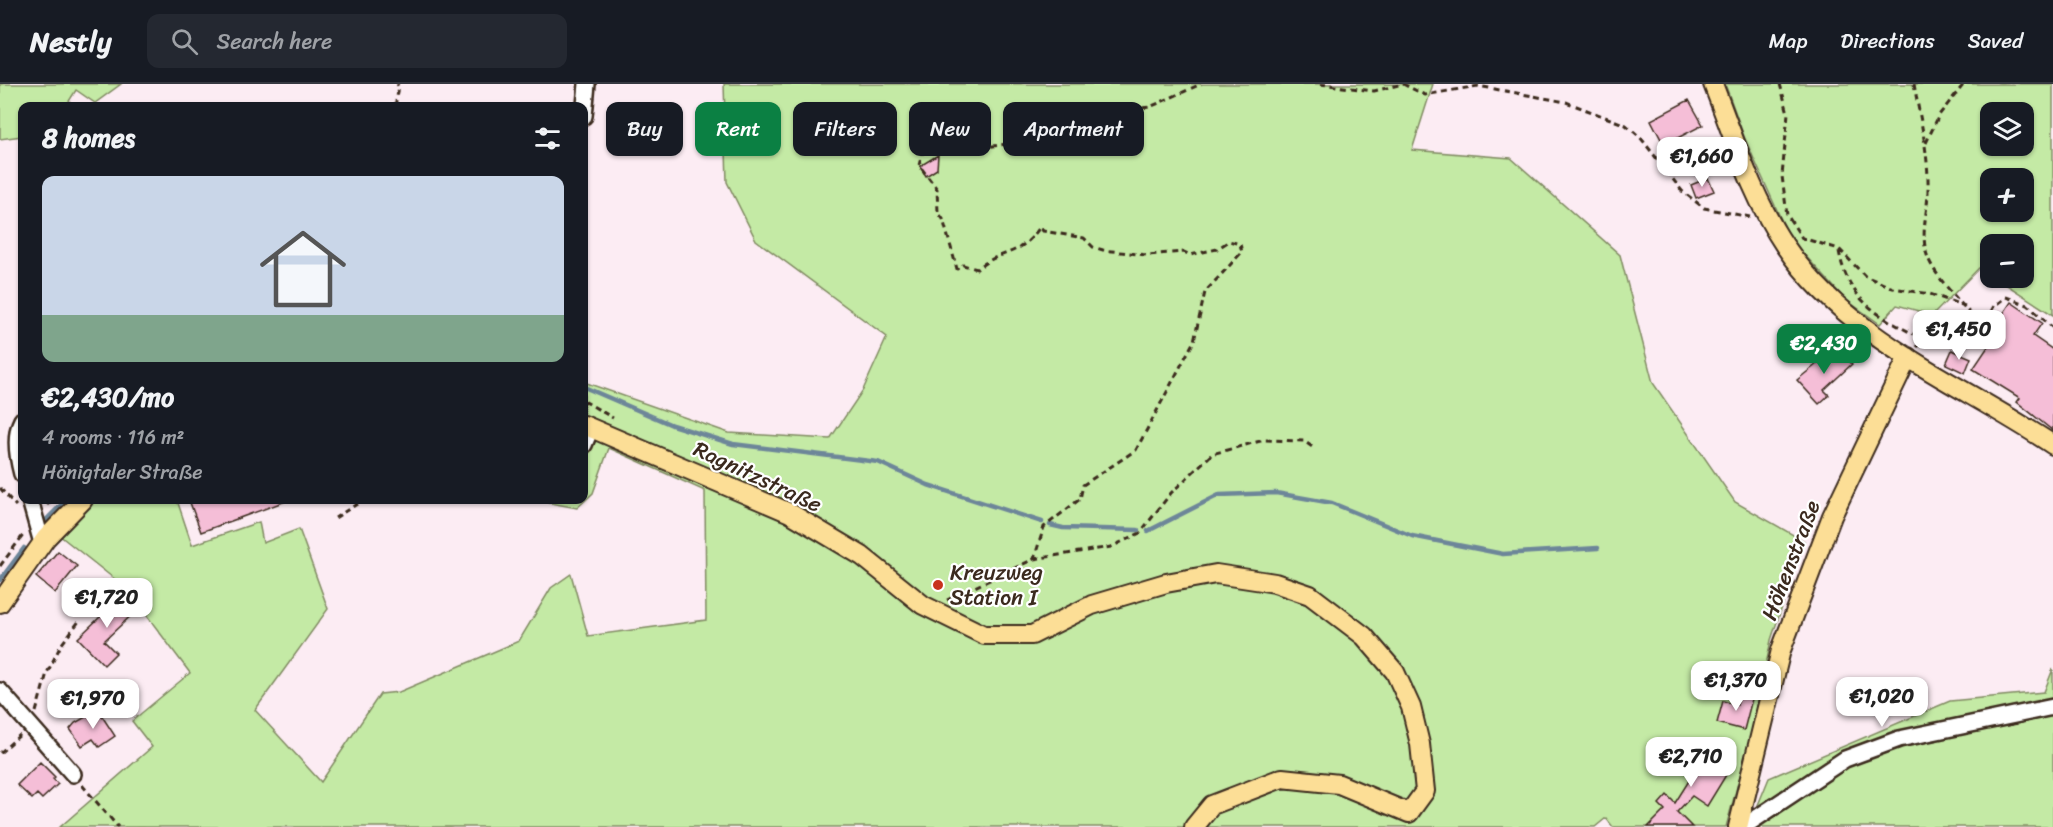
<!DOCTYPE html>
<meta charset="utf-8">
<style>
body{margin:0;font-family:Sriracha,sans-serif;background:#242831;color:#f1f3f6;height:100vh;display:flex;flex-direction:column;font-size:22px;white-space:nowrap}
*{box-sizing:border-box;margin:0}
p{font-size:20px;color:#9ea1a6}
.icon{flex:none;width:33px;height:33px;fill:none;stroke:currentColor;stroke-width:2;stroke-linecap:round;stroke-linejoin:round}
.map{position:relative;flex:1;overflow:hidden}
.sheet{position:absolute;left:18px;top:18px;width:570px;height:402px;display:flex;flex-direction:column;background:#171b24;border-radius:12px;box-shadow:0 2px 4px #0004}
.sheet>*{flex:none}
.guide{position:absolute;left:606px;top:18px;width:570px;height:54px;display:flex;gap:12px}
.controls{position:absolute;left:1980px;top:18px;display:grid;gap:12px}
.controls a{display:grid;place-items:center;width:54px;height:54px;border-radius:12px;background:#171b24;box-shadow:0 2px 4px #0004;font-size:30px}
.price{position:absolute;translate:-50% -51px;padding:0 14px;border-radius:12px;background:#fff;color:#222;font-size:20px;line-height:39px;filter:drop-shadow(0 2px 3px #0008)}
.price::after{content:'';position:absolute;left:50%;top:36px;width:18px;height:14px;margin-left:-9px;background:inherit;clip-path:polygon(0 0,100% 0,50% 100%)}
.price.on{background:#0b8043;color:#fff}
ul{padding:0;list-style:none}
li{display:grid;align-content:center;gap:12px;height:318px;padding:0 24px}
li+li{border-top:2px solid #363941}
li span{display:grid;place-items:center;height:186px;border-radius:12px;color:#555}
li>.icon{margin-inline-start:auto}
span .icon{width:108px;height:108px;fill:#fffc;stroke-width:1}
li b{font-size:26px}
h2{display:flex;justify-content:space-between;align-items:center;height:72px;padding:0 24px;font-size:26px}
.chip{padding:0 21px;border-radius:12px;background:#171b24;box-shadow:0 2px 4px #0004;font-size:21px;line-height:54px}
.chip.on{background:#0b8043;color:#fff}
header{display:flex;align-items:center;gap:36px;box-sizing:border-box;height:84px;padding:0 30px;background:#171b24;border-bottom:2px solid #363941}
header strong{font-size:28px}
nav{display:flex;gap:33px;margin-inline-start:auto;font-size:21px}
.search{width:420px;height:54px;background:#242831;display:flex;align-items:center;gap:15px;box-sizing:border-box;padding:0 21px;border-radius:12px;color:#9ea1a6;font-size:22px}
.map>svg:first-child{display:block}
.green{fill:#c4eaa5;stroke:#808a62;stroke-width:1.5;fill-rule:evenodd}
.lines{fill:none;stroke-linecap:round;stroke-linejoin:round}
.stream{stroke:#6d8699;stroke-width:4.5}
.building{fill:#f5bed7;stroke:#3b2a1e;stroke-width:1.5}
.minor-casing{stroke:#3b2a1e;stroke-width:20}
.major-casing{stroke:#3b2a1e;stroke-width:22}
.path{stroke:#3b2a1e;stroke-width:3;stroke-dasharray:6 4.5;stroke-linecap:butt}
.minor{stroke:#fff;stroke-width:15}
.major{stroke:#fcde96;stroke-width:18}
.poi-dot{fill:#c8321e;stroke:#fff;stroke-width:2}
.labels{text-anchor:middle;stroke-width:4.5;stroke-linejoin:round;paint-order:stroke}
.street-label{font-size:22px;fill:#3b2a1e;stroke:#fff}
.poi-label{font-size:22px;fill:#3b2a1e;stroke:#fff;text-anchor:start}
</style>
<header>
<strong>Nestly</strong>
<div class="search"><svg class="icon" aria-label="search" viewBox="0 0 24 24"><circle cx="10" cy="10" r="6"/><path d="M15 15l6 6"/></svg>Search here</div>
<nav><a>Map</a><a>Directions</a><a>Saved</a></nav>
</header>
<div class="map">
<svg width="2053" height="743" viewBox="0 0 2053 743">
<rect width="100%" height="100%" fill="#fcecf3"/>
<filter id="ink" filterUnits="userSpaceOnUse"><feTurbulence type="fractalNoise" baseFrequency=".0167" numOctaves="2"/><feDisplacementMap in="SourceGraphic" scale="12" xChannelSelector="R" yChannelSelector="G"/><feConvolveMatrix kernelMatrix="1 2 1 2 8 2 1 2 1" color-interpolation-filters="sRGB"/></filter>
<g filter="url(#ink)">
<path class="green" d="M0,0H121L95,19L76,6L66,22H22V52L0,55Z
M724,0H1433L1412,66L1511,74L1620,171L1653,299L1735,418L1804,457L1771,556L1753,644L1726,743H1613L1606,734L1595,743H60L152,663L132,637L190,589L127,505L59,451L96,416H177L192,461L259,438L263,459L299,445L328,525L255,626L321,698L380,610L399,608L519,557L551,504L571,490L588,552L706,536L705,407L609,364L593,409L577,424L534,416H584V298L729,349L830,355L863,306L887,253L756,156L727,98Z
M1725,0H2053V231L1996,194H2024V160H1990V190L1979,184L1933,231L1897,221L1880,240L1845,215L1790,155L1745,55ZM1990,28H2024V62H1990ZM1990,94H2024V128H1990Z
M2053,585V743H1749L1769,694L1950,617L2044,608Z"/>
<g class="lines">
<path class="stream" d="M584,303L672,341L733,360L878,378L928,401L1042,438
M45,437L66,416
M1050,441L1063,444L1138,446
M1148,447L1219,411L1276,409L1332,419L1412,452L1503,470L1598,464
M0,496L24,464"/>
</g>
<path class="building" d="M1689,16L1703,41L1664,61L1651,36Z
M938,71L937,85L926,92L920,82Z
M1708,94L1714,107L1696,114L1691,101Z
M2011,218L2042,239L2033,252L2053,266V347L2017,318L2020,314L1973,285L2002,242L1997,239Z
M1837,264L1852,280L1824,306L1829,311L1819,320L1797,296Z
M1952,266L1971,274L1965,289L1946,280Z
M189,416H286V417L201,448Z
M58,467L77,482L55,509L36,493Z
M123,511L138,525L104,557L116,569L104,581L78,554Z
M1740,608L1753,611L1744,646L1717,639L1723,617L1737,621Z
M98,626L115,652L99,663L93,655L82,662L70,645L75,639Z
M1691,656L1711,669L1705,678L1726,691L1707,722L1692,712L1677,728L1692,743H1648L1665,726L1659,720L1667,711L1675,719L1699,681L1682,670Z
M40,678L55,693L53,695L58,700L42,715L37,710L32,715L17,701Z"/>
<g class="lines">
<defs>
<path id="minor" d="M584,32L587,0
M22,336C14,351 18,375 22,390
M584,361L591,344
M30,416L42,459
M0,607L73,690
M1743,743L1845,675L1899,655L2053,623"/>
<path id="major" d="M1713,0C1734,54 1752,113 1785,162C1849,257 1961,299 2053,361
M584,341L790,429L862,472L923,521L984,551H1032L1092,521L1166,499L1216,490L1275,499L1310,511L1364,552L1395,588L1411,623L1420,660L1425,707L1409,729L1339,700L1282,694L1212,721L1194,743
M0,519L46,454L83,416
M1738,743L1781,566L1832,432L1908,273"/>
</defs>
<use href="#minor" class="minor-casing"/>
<use href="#major" class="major-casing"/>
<path class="path" d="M1320,0L1374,7L1403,0L1425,11L1478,2L1566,18L1626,41L1640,53L1682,107L1704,124L1750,133
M1780,0L1788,29L1782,92L1787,131L1802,154L1839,165L1865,192L1893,204L1930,210L1965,222
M1914,0C1920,35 1929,70 1928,106C1928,127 1920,149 1927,171C1935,195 1967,224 1983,245
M395,22L399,3L397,0
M1926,59L1939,31L1964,0
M1839,167C1848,218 1881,234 1924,255
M1917,263L1924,255H1977L1994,222L2006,213L2028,221L2053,244
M584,317L613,334
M0,404L16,422
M47,421L52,416
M335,434L363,416
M1034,475L1111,463L1140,449L1171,409L1212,370L1264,356L1304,357L1315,365
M0,482L24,450
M947,516L1034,475L1044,443L1080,415L1083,401L1136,366L1194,257L1205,208L1242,168L1240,160L1229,157L1217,165L1190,171L1184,168L1146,171L1103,166L1093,163L1084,154L1043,147L1040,143C1018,175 1002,164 977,185L963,181L957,185L943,135L938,128L937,105L919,81L929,46C955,32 963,53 986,63L1048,54L1121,26L1150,23L1201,0
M36,628L47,589L61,561L80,536
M0,669L21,650
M82,701L118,743"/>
<use href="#minor" class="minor"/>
<use href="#major" class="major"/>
</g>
</g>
<circle class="poi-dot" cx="938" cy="501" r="6"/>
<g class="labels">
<g class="street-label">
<text transform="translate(758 392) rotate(25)" y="8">Ragnitzstraße</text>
<text transform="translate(1790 476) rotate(-69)" y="8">Höhenstraße</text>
</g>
<g class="poi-label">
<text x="950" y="496">Kreuzweg<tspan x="950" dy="25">Station I</tspan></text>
</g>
</g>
</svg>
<div class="controls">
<a><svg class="icon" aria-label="layers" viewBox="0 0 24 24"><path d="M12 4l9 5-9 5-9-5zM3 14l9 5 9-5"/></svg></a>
<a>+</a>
<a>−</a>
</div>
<b class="price" style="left:1702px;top:104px">€1,660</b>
<b class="price" style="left:1959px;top:277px">€1,450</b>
<b class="price on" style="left:1824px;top:291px">€2,430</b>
<b class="price" style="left:107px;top:545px">€1,720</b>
<b class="price" style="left:1736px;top:628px">€1,370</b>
<b class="price" style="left:1882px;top:644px">€1,020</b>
<b class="price" style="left:93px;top:646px">€1,970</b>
<b class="price" style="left:1691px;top:704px">€2,710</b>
<div class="guide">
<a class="chip">Buy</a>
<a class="chip on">Rent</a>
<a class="chip">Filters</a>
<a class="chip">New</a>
<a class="chip">Apartment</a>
</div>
<section class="sheet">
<h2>8 homes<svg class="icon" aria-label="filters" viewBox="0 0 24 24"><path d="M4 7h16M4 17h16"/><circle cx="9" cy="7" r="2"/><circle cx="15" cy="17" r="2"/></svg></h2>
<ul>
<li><span style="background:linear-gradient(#c9d6e8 75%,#7fa58c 0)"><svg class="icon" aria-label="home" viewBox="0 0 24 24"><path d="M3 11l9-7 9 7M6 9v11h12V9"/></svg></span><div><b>€2,430/mo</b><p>4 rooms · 116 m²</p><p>Hönigtaler Straße</p></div></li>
</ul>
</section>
</div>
